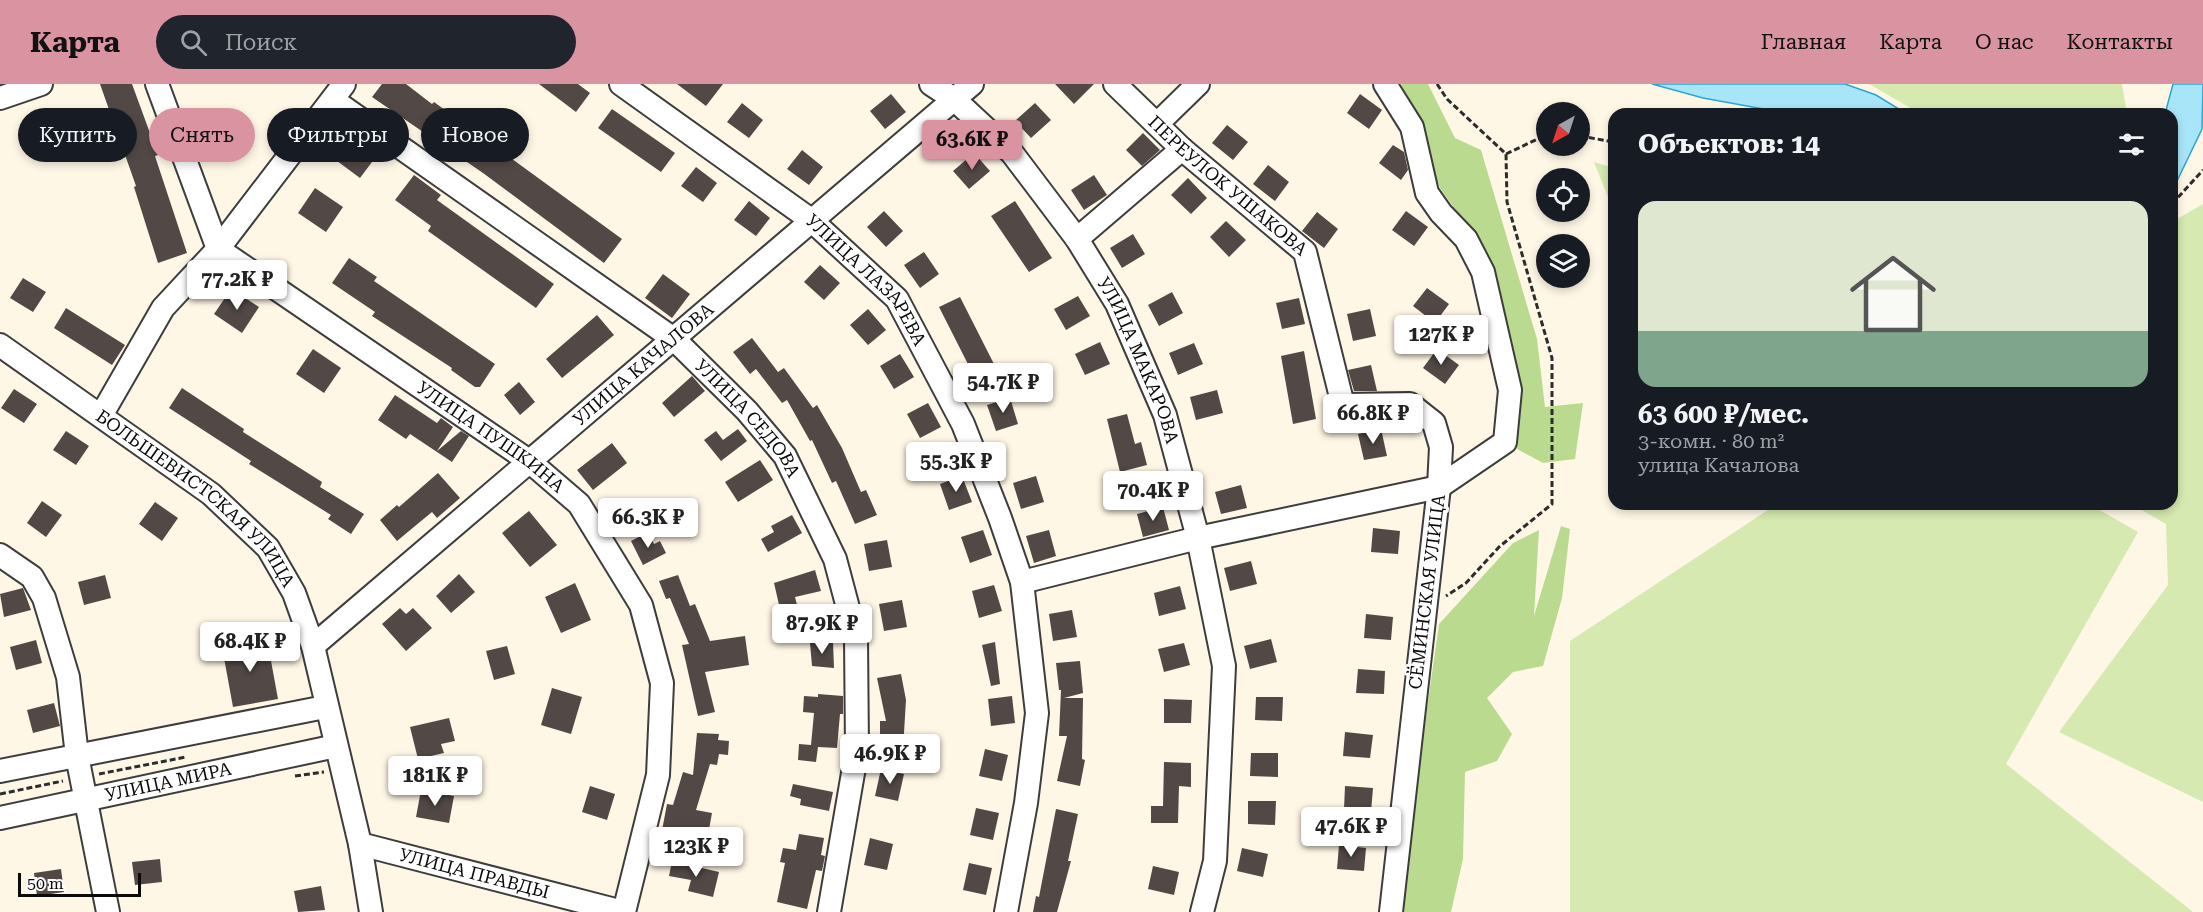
<!DOCTYPE html>
<html lang="ru">
<meta charset="utf-8">
<style>
body{margin:0;font-family:"Roboto Serif",serif;background:#20242c;color:#f1f3f6;height:100vh;display:flex;flex-direction:column;font-size:22px;white-space:nowrap}
*{box-sizing:border-box;margin:0}
p{font-size:20px;color:#9ea1a6}
.icon{flex:none;width:33px;height:33px;fill:none;stroke:currentColor;stroke-width:2;stroke-linecap:round;stroke-linejoin:round}
.map{position:relative;flex:1;overflow:hidden}
.panel{position:absolute;left:1608px;top:24px;width:570px;height:402px;display:flex;flex-direction:column;background:#171b24;border-radius:18px;box-shadow:0 3px 9px #0003}
.panel>*{flex:none}
.top-card{position:absolute;left:18px;top:24px;width:570px;height:54px;display:flex;gap:12px}
.needle{width:39px;rotate:219deg}
.controls{position:absolute;left:1536px;top:18px;display:grid;gap:12px}
.controls a{display:grid;place-items:center;width:54px;height:54px;border-radius:50%;background:#171b24;box-shadow:0 3px 9px #0003;font-size:30px}
.scale{position:absolute;left:18px;bottom:15px;width:123px;box-sizing:border-box;padding-left:6px;border:3px solid #0a0a0a;border-top:0;font-size:16px;line-height:21px;white-space:nowrap;color:#0a0a0a;-webkit-text-stroke:4px #fff;paint-order:stroke}
.price{position:absolute;translate:-50% -51px;padding:0 14px;border-radius:6px;background:#fff;color:#222;font-size:20px;line-height:39px;filter:drop-shadow(0 2px 3px #0008)}
.price::after{content:'';position:absolute;left:50%;top:36px;width:18px;height:14px;margin-left:-9px;background:inherit;clip-path:polygon(0 0,100% 0,50% 100%)}
.price.on{background:#da93a1;color:#111}
ul{padding:0;list-style:none}
li{display:grid;align-content:center;gap:12px;height:318px;padding:0 30px}
li+li{border-top:2px solid #363941}
li span{display:grid;place-items:center;height:186px;border-radius:18px;color:#555}
li>.icon{margin-inline-start:auto}
span .icon{width:108px;height:108px;fill:#fffc;stroke-width:1}
li b{font-size:26px}
h2{display:flex;justify-content:space-between;align-items:center;height:72px;padding:0 30px;font-size:26px}
.chip{padding:0 21px;border-radius:27px;background:#171b24;box-shadow:0 3px 9px #0003;font-size:21px;line-height:54px}
.chip.on{background:#da93a1;color:#111}
header{display:flex;align-items:center;gap:36px;box-sizing:border-box;height:84px;padding:0 30px;background:#da93a1;color:#111}
header strong{font-size:28px}
nav{display:flex;gap:33px;margin-inline-start:auto;font-size:21px}
.search{width:420px;height:54px;background:#20242c;display:flex;align-items:center;gap:15px;box-sizing:border-box;padding:0 21px;border-radius:33px;color:#9ea1a6;font-size:22px}
.map>svg:first-child{display:block}
.green{fill:#d5e9b0}
.forest{fill:#badb8f}
.water{fill:#a9e5f8;stroke:#2ea5d1;stroke-width:1.5}
.building{fill:#524946}
.lines{fill:none;stroke-linecap:round;stroke-linejoin:round}
.minor-casing{stroke:#3d3d3d;stroke-width:26}
.path{stroke:#2c2c2c;stroke-width:3;stroke-dasharray:6 3;stroke-linecap:butt}
.minor{stroke:#fff;stroke-width:22}
.labels{text-anchor:middle;stroke-width:6;stroke-linejoin:round;paint-order:stroke}
.street-label{font-size:18px;fill:#0a0a0a;stroke:#fff}
</style>
<header>
<strong>Карта</strong>
<div class="search"><svg class="icon" aria-label="search" viewBox="0 0 24 24"><circle cx="10" cy="10" r="6"/><path d="M15 15l6 6"/></svg>Поиск</div>
<nav><a>Главная</a><a>Карта</a><a>О нас</a><a>Контакты</a></nav>
</header>
<div class="map">
<svg width="2203" height="828" viewBox="0 0 2203 828">
<rect width="100%" height="100%" fill="#fff7e6"/>
<path class="green" d="M1869,0H2122L2127,30H1921Z
M1594,78L1614,84V128Z
M2203,120V718L2059,648L2168,501L2166,440L2131,420H2172V138Z
M1777,420H2089L2138,448L2006,680L2193,828H1570V557Z"/>
<path class="forest" d="M1402,0H1428L1455,54L1481,66L1537,255L1545,323L1583,319L1575,375L1543,379L1517,365L1513,296L1498,201L1478,158L1440,104L1417,45L1398,11Z
M1561,442L1570,445L1562,514L1543,582L1513,588L1487,614L1512,650L1497,677L1465,688L1463,775L1451,828H1398L1439,540L1513,459L1539,446L1534,532Z"/>
<path class="water" d="M1652,0H1845L1876,11L1907,30H1791L1703,14Z
M2173,0H2203L2202,45L2176,99L2172,102V30H2165Z"/>
<path class="building" d="M100,0H132L158,71L155,72L187,169L158,179L134,103L136,102Z
M382,0H406L432,20L434,18L622,155L604,179L483,89L372,13Z
M539,0H578L590,9L576,28Z
M677,0H723L706,22Z
M1055,0H1094L1074,20Z
M891,10L906,28L885,45L870,27Z
M1360,10L1382,26L1369,45L1347,29Z
M742,19L763,36L749,54L727,38Z
M1035,19L1051,36L1031,54L1015,37Z
M60,24L70,56L42,66L31,34Z
M612,25L675,69L661,88L598,44Z
M1227,41L1248,58L1233,76L1212,59Z
M1143,49L1160,66L1142,82L1126,66Z
M351,50L378,70L360,94L333,74Z
M1393,61L1404,68L1408,86L1401,96L1379,79Z
M802,66L823,83L809,101L787,85Z
M974,69L990,87L969,105L953,87Z
M1268,81L1289,98L1275,117L1253,100Z
M696,83L717,99L703,118L681,102Z
M414,91L441,111L437,116L554,200L536,224L428,147L431,142L395,116Z
M1094,91L1107,111L1084,126L1071,106Z
M1188,94L1207,114L1191,130L1171,111Z
M315,104L343,123L326,148L298,129Z
M749,117L770,134L756,152L734,136Z
M1015,117L1052,174L1029,188L991,132Z
M884,127L903,147L886,163L867,143Z
M1406,127L1428,143L1414,162L1392,146Z
M1317,128L1338,145L1324,164L1302,147Z
M1226,137L1246,156L1229,173L1210,153Z
M1133,150L1145,170L1122,184L1110,164Z
M924,168L939,190L920,204L904,181Z
M349,174L377,193L374,197L495,280L480,303H475L451,286L452,284L372,232L375,228L332,199Z
M820,181L840,199L824,216L804,198Z
M663,190L690,210L672,234L645,214Z
M23,194L46,208L33,228L10,214Z
M1427,204L1449,220L1435,239L1413,222Z
M231,205L259,223L242,249L214,230Z
M1172,208L1183,229L1159,242L1148,221Z
M1078,212L1090,232L1066,246L1054,225Z
M960,213L994,280L973,290L939,223Z
M1299,214L1305,240L1282,245L1276,219Z
M66,224L125,261L112,281L54,244Z
M868,225L886,246L868,261L850,241Z
M1370,225L1376,252L1353,257L1347,230Z
M597,231L614,251L562,294L546,275Z
M752,254L778,288L784,284L813,324L817,321L842,364L861,408L866,406L877,431L855,440L836,397L832,399L812,356L810,357L787,316L782,319L756,285L750,290L733,268Z
M1100,258L1110,280L1085,291L1075,270Z
M1194,259L1203,280L1178,291L1169,269Z
M313,265L341,284L324,309L296,290Z
M1437,265L1459,281L1445,300L1423,284Z
M1304,267L1316,335L1293,340L1281,272Z
M900,270L914,293L894,305L880,282Z
M1371,281L1377,307H1354L1348,286Z
M692,292L705,307L674,333L662,319Z
M519,298L535,318L520,331L504,311Z
M182,304L244,345L243,348L322,398L320,403L364,430L351,450L328,435L331,431L249,380L251,377L169,324Z
M14,305L37,320L24,339L1,324Z
M1217,306L1223,329L1196,336L1190,313Z
M395,311L437,339L441,334L453,343L437,367L461,347L469,352L452,378L410,350L406,355L378,336Z
M1010,314L1018,340L996,347L987,321Z
M928,319L941,343L920,354L907,330Z
M1127,330L1135,360L1141,358L1147,381L1120,388L1107,335Z
M738,345L747,357L721,377L704,356L716,347L723,356Z
M1381,345L1387,372L1364,376L1358,350Z
M66,347L89,362L76,381L53,366Z
M612,359L627,379L593,406L577,386Z
M760,376L773,396L738,418L725,398Z
M438,389L460,414L437,434L432,428L397,457L380,436L397,421L399,423Z
M962,392L972,418L949,426L940,400Z
M1036,392L1044,418L1021,425L1013,399Z
M1241,401L1247,424L1221,430L1215,408Z
M622,416L632,427L616,441L606,429Z
M42,417L62,431L46,453L27,439Z
M155,418L178,434L162,457L139,440Z
M1163,423L1169,446L1143,453L1137,430Z
M529,427L557,461L530,483L502,449Z
M792,431L802,449L768,468L761,455L774,448L771,442Z
M1373,444L1400,447L1398,470L1371,468Z
M983,446L992,471L970,479L961,453Z
M1049,446L1056,472L1034,479L1026,452Z
M648,448L654,460L660,457L666,469L643,481L631,457Z
M887,456L892,483L869,487L864,460Z
M1251,477L1257,500L1230,507L1224,484Z
M815,486L821,507L795,513L797,521L780,525L774,499Z
M459,490L475,508L451,529L436,512Z
M105,491L111,514L84,521L78,498Z
M678,491L690,522L695,520L710,557L745,552L749,581L705,588L715,628L698,632L682,561L689,560L670,514L666,515L659,497Z
M575,499L591,536L561,549L545,513Z
M994,501L1002,527L979,534L972,507Z
M1180,502L1186,525L1159,532L1154,509Z
M23,504L31,526L4,533L0,510Z
M902,516L907,543L884,547L879,520Z
M400,524L406,530L413,524L432,544L406,567L382,540Z
M1072,526L1077,553L1053,557L1049,530Z
M1366,530L1393,533L1391,556L1364,554Z
M267,555L278,615L233,623L222,563Z
M1271,555L1277,578L1250,585L1244,562Z
M36,556L42,579L16,586L10,563Z
M833,558L834,584L812,582L810,559Z
M995,558L1000,600L991,602L982,561Z
M1184,559L1190,581L1164,588L1158,565Z
M507,562L515,590L494,596L486,567Z
M1080,577L1083,609L1064,614H1083L1082,675L1085,676L1080,702L1057,697L1067,652H1059L1061,606H1059L1056,579Z
M1358,585L1385,587L1384,610L1356,609Z
M901,590L906,616L903,665H880V637H886L877,594Z
M552,604L582,613L571,650L541,641Z
M818,610L843,612V630H840L837,664L818,663L816,678L798,676L799,660L811,661L814,629L803,628L804,612L818,613Z
M1012,612L1015,639L991,642L988,615Z
M1256,613H1283L1282,637L1255,636Z
M1164,615L1192,616L1191,639H1164Z
M54,619L60,642L33,649L27,626Z
M449,634L455,657L441,660L444,669L418,675L410,643Z
M1345,648L1373,651L1370,674L1343,672Z
M697,649L719,650L718,656L729,657L728,671L719,670L717,681L710,680L696,726L712,729L708,751L677,745L674,760L660,757L667,720L673,721L683,688L693,691Z
M985,665L1008,671L1002,697L979,692Z
M1251,669H1278V693L1250,692Z
M1164,678L1191,679V703L1179,702L1178,739H1151V722H1163Z
M881,685L904,690L898,717L875,712Z
M793,700L833,708L829,727L800,721L801,715L790,712Z
M590,702L615,710L607,736L582,728Z
M1345,702L1373,704L1371,728L1344,725Z
M421,706L454,712L449,739L416,733Z
M1248,717H1276L1275,741L1248,740Z
M976,724L999,729L993,756L970,751Z
M1056,725L1078,730L1068,777H1071L1057,828H1033L1036,812L1039,813Z
M799,750L824,754L821,771L825,772L822,787L816,786L807,825L777,818L785,779L780,778L783,764L796,766Z
M870,754L893,760L887,786L864,781Z
M1339,761L1366,764L1364,787L1337,785Z
M1242,764L1268,770L1263,793L1237,787Z
M160,775L162,798L135,801L132,778Z
M672,777L719,788L713,813L688,807L691,796L669,792Z
M969,779L992,784L986,811L963,806Z
M1153,782L1179,788L1174,811L1148,805Z
M61,785L64,808L37,812L34,789Z
M321,802L325,826L298,828L294,807Z"/>
<g class="lines">
<defs>
<g id="minor">
<path id="s1" d="M157,0L218,165L529,377L579,420L641,521L662,599L658,691L624,828"/>
<path id="s2" d="M621,0L811,136L897,215L963,340L1000,434L1022,498L1037,629L1026,719L1006,828"/>
<path id="s3" d="M931,0L954,15L1012,69L1077,155L1117,220L1165,331L1198,454L1224,582L1215,777L1202,828"/>
<path id="s4" d="M1115,0L1182,65L1305,168L1343,321L1410,320L1434,339L1441,363L1439,403L1391,828"/>
<path d="M0,14L41,0"/>
<path id="s5" d="M333,16L675,256L747,327L785,372L835,475L856,554L857,666L829,828"/>
<path d="M1157,40L1198,0"/>
<path d="M1077,155L1182,65"/>
<path id="s6" d="M0,261L211,410L268,464L294,509L313,562L360,760L371,828"/>
<path d="M102,330L163,224L218,165L344,0"/>
<path d="M0,471L32,493L44,514L68,593L77,672L108,828"/>
<path d="M1022,498L1198,454L1439,403L1505,358L1510,306L1483,188L1466,155L1441,129L1427,109L1412,43L1385,0"/>
<path id="s7" d="M313,562L972,0"/>
<path d="M0,687L325,623"/>
<path id="s8" d="M0,734L336,662"/>
<path id="s9" d="M360,760L623,828"/>
</g>
</defs>
<use href="#minor" class="minor-casing"/>
<path class="path" d="M1437,0L1447,15L1506,70L1507,118L1552,274V420L1499,463L1466,499L1446,512
M1580,52L1614,58
M1506,70L1546,51
M2172,120L2203,86
M99,690L186,673
M295,692L324,688
M0,710L63,697"/>
<use href="#minor" class="minor"/>
</g>
<g class="labels">
<g class="street-label">
<text dy="6" stroke="none"><textPath href="#s4" startOffset="152">ПЕРЕУЛОК УШАКОВА</textPath></text>
<text dy="6" stroke="none"><textPath href="#s2" startOffset="316">УЛИЦА ЛАЗАРЕВА</textPath></text>
<text dy="6" stroke="none"><textPath href="#s3" startOffset="351">УЛИЦА МАКАРОВА</textPath></text>
<text dy="6" stroke="none"><textPath href="#s7" startOffset="434">УЛИЦА КАЧАЛОВА</textPath></text>
<text dy="6" stroke="none"><textPath href="#s5" startOffset="525">УЛИЦА СЕДОВА</textPath></text>
<text dy="6" stroke="none"><textPath href="#s1" startOffset="507">УЛИЦА ПУШКИНА</textPath></text>
<text dy="6" stroke="none"><textPath href="#s6" startOffset="250">БОЛЬШЕВИСТСКАЯ УЛИЦА</textPath></text>
<text transform="translate(1427 508) rotate(-83)" y="6">СЁМИНСКАЯ УЛИЦА</text>
<text dy="6" stroke="none"><textPath href="#s8" startOffset="172">УЛИЦА МИРА</textPath></text>
<text dy="6" stroke="none"><textPath href="#s9" startOffset="118">УЛИЦА ПРАВДЫ</textPath></text>
</g>
</g>
</svg>
<div class="controls">
<a><svg class="needle" viewBox="-14 -14 28 28"><path d="M0-13l5 13h-10z" fill="#e53935"/><path d="M0 13l5-13h-10z" fill="#9ea1a6"/></svg></a>
<a><svg class="icon" aria-label="locate" viewBox="0 0 24 24"><circle cx="12" cy="12" r="6"/><path d="M12 2v4M12 18v4M2 12h4M18 12h4"/></svg></a>
<a><svg class="icon" aria-label="layers" viewBox="0 0 24 24"><path d="M12 4l9 5-9 5-9-5zM3 14l9 5 9-5"/></svg></a>
</div>
<div class="scale">50 m</div>
<b class="price on" style="left:972px;top:87px">63.6K ₽</b>
<b class="price" style="left:237px;top:227px">77.2K ₽</b>
<b class="price" style="left:1441px;top:282px">127K ₽</b>
<b class="price" style="left:1003px;top:330px">54.7K ₽</b>
<b class="price" style="left:1373px;top:361px">66.8K ₽</b>
<b class="price" style="left:956px;top:409px">55.3K ₽</b>
<b class="price" style="left:1153px;top:438px">70.4K ₽</b>
<b class="price" style="left:648px;top:465px">66.3K ₽</b>
<b class="price" style="left:822px;top:571px">87.9K ₽</b>
<b class="price" style="left:250px;top:589px">68.4K ₽</b>
<b class="price" style="left:890px;top:701px">46.9K ₽</b>
<b class="price" style="left:435px;top:723px">181K ₽</b>
<b class="price" style="left:1351px;top:774px">47.6K ₽</b>
<b class="price" style="left:696px;top:794px">123K ₽</b>
<div class="top-card">
<a class="chip">Купить</a>
<a class="chip on">Снять</a>
<a class="chip">Фильтры</a>
<a class="chip">Новое</a>
</div>
<section class="panel">
<h2>Объектов: 14<svg class="icon" aria-label="filters" viewBox="0 0 24 24"><path d="M4 7h16M4 17h16"/><circle cx="9" cy="7" r="2"/><circle cx="15" cy="17" r="2"/></svg></h2>
<ul>
<li><span style="background:linear-gradient(#dfe7d0 70%,#7fa58c 0)"><svg class="icon" aria-label="home" viewBox="0 0 24 24"><path d="M3 11l9-7 9 7M6 9v11h12V9"/></svg></span><div><b>63 600 ₽/мес.</b><p>3-комн. · 80 m²</p><p>улица Качалова</p></div></li>
</ul>
</section>
</div>
